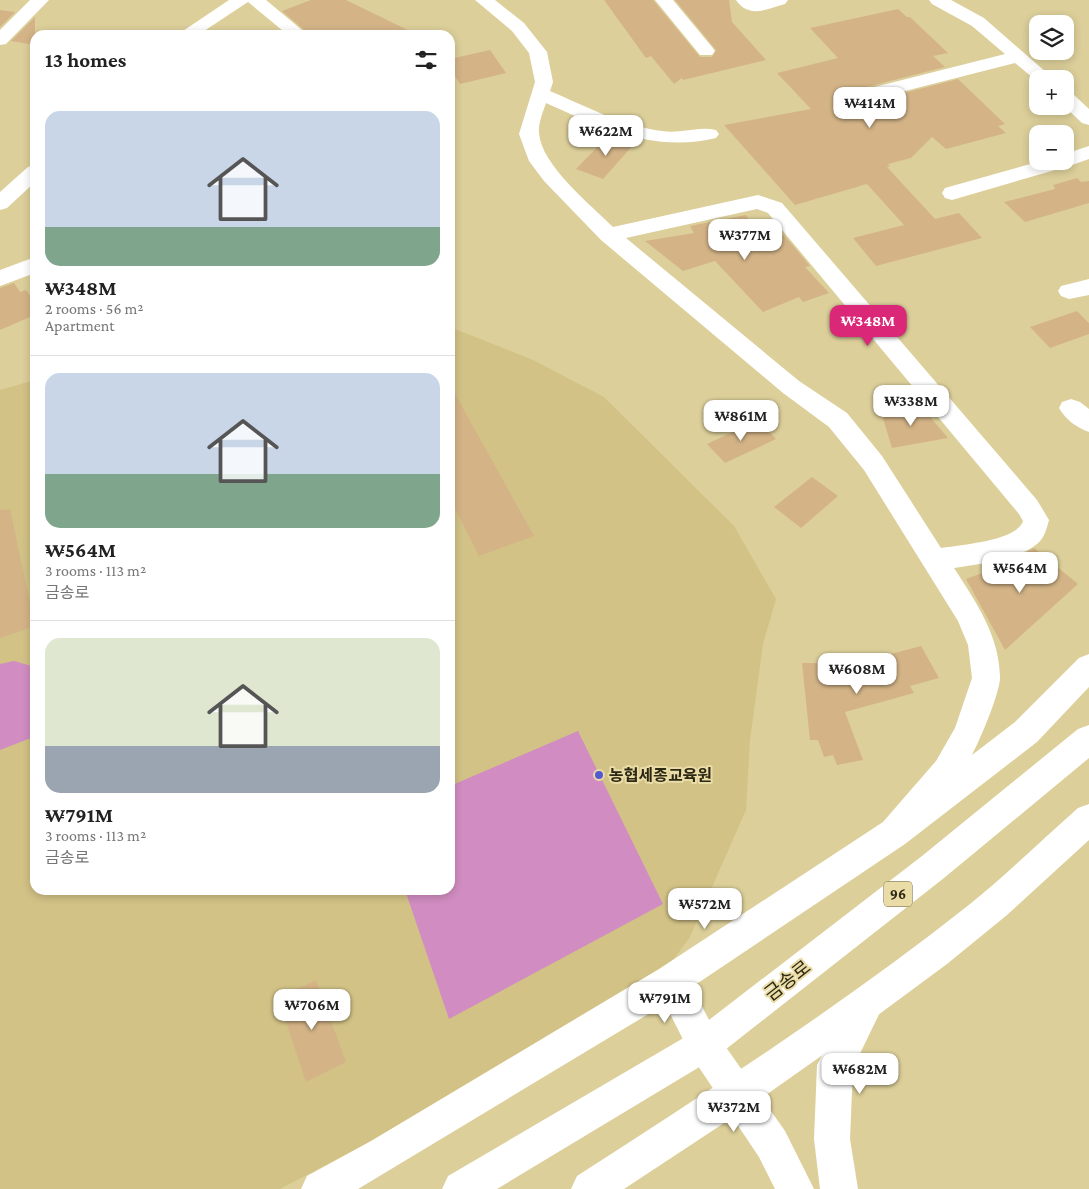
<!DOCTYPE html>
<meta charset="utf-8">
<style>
body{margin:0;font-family:"Crimson Pro","Noto Sans KR",serif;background:#f2f2f2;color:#222;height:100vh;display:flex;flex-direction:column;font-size:19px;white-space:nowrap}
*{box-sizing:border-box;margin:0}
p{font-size:16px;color:#767676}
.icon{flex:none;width:28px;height:28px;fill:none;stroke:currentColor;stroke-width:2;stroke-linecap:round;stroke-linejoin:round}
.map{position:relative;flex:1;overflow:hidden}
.panel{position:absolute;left:30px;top:30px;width:425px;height:865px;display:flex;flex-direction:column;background:#fff;border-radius:15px;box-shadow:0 2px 8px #0003}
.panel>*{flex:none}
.buttons{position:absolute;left:1029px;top:15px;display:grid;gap:10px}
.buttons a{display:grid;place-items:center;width:45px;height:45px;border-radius:10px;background:#fff;box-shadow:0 2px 8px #0003;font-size:25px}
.price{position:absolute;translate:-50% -42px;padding:0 11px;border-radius:10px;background:#fff;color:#222;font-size:16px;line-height:32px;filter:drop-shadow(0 1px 2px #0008)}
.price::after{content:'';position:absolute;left:50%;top:30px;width:15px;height:11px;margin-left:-8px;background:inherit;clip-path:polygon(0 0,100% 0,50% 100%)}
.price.active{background:#db2777;color:#fff}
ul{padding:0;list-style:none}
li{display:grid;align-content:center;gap:10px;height:265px;padding:0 15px}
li+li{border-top:1px solid #e0e0e0}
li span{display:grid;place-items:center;height:155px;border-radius:15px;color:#555}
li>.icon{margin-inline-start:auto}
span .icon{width:90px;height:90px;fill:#fffc;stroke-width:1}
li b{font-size:21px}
h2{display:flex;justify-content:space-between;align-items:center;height:60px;padding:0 15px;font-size:21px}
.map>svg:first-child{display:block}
.built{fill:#d2c286}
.green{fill:#d18dc1}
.building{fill:#d4b487}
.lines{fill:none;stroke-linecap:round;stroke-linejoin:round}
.street{fill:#fff;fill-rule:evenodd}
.secondary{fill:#fff;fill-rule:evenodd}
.primary{fill:#fff;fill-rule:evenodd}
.poi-dot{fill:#535ad1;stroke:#eadca7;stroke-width:2}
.labels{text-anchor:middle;stroke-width:4;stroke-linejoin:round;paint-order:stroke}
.shield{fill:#eadca7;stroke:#665e3f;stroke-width:1}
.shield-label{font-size:15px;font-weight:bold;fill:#2d2813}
.poi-label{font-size:16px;font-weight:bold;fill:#2d2813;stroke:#eadca7;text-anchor:start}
.near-street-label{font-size:19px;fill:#2d2813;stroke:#eadca7}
</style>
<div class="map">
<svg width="1089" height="1189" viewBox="0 0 1089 1189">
<rect width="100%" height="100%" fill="#dccf9a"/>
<path class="built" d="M450,327L533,360L604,397L734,526L776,599L763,644L750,740L746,810L690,937L670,964L377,1138L280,1189H0V390L35,380V890H450Z"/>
<path class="green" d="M14,661L35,667V734L31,738L0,750V664Z
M578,731L663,904L449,1019L405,890H450V786Z"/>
<path class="building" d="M311,0H346L418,35H310L282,11Z
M604,0H653L700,57H712L716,50L675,0H729L732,22L766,60L683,80L682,78L674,84L651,56L646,58Z
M898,9L907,17H910L948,53L933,56L945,67L851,91L847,96L849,102L858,105L958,79L1005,124L998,126L1006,133L946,149L932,137L911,158L888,164L890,166L887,167L935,219L959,213L982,238L876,266L853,238L904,225L867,184L795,205L724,125L811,109L777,73L838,58L810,28Z
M0,10L15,12L0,27Z
M35,17V45L11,41Z
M490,50L506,73L460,84L450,68V59Z
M610,134L635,143L603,179L576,169Z
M1077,178L1081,182L1089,181V203L1025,222L1004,202L1055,189L1053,185Z
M746,215L762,242L784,235L810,266L805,267L829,293L803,302L799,297L763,312L715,261L683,271L645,241L694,233L690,226Z
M14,283L20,292L26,290L35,302V315L0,330V288Z
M1077,311L1089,323V334L1050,348L1030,327Z
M450,385L534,536L479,556L450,499Z
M920,405L948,438L892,448L882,415Z
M758,420L776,439L725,463L707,444Z
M812,477L838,496L801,528L774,507Z
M10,509L35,626L0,638V510Z
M1034,548L1078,584L1005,650L966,579L1004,565Z
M921,646L939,678L910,686L914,693L845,712L863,760L837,765L833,755L824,757L818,740H810L802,663H826L827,671Z
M316,980L346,1062L306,1082L278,998Z"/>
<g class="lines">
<path class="street" d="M30,0H49L6,44L0,45V30Z
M229,0H266L308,35H288L248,2L198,35H177Z
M475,0H495L524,23L547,52L553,82L550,91C587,107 623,126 662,131C680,134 699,126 716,130L719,134L716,138C655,153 601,128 546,103C543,112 538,124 539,133C541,165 591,205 613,227L758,195L782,203L1037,500L1049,520C1047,528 1044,539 1037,544C1018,560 978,564 954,568C976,602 999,635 1000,676C1001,691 980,740 972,755L1015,722L1079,658L1089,654V687L1037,742L905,844L692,987L722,1045L716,1057L704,1063L692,1057L665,1004L358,1189H301L307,1176L371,1141L659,969L883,822L936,761L955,728L972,678L968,645L958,621L864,470L829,427L783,393L601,240L544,181L529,161L519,134L535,82L529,53L512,31ZM757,209L768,213L1019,514L1023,521C1017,541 960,545 941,548L882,456L847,413L799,381L626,238Z
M655,0H673L712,47L715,51L712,55H700Z
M736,0H788L785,4C767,9 749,19 736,0Z
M929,0H951L984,18L1054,79H1038V82L1015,63L858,103L851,101L849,97L851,93L1005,54L972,26L932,4Z
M1065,91L1072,93L1089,109V125L1082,123L1064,106Z
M1089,146V159L1072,165L952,200L945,198L942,193L945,188L1041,161H1065V154Z
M35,165V182L7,208L0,210V192L28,167Z
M35,257V273L0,286V270Z
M1089,279V295L1069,299L1061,296L1058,291L1061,286Z
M1071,399L1080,402L1089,409V432C1077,428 1065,419 1059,408L1062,402Z"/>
<path class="secondary" d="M868,985L880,990L885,1002L853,1068L850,1139L858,1189H820L814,1139L817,1065L856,990Z
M704,1027L716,1033L785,1131L814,1189H775L759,1157L692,1057L686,1045L692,1033Z"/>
<path class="primary" d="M1089,725V758L944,878L716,1057L497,1189H442L448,1176L692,1033L922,856L1078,729Z
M1089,804V840L1007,915L947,964L851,1035L753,1104L624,1189H571L577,1176C711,1090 845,1003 970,904C1007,874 1042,840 1078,808Z"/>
</g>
<circle class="poi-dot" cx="599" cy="775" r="5"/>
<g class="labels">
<rect class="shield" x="884" y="881.5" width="28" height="25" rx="4"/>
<g class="shield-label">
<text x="898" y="899">96</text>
</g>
<g class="poi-label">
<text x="609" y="781">농협세종교육원</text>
</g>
<g class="near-street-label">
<text transform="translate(787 980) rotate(-38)" y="7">금송로</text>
</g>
</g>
</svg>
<div class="buttons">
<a><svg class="icon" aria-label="layers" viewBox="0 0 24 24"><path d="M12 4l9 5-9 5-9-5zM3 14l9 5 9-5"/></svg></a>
<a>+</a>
<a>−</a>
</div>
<b class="price" style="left:870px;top:129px">₩414M</b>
<b class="price" style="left:606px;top:157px">₩622M</b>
<b class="price" style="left:745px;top:261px">₩377M</b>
<b class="price active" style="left:868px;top:347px">₩348M</b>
<b class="price" style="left:911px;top:427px">₩338M</b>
<b class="price" style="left:741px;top:442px">₩861M</b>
<b class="price" style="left:1020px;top:594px">₩564M</b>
<b class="price" style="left:857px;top:695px">₩608M</b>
<b class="price" style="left:705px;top:930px">₩572M</b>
<b class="price" style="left:665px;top:1024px">₩791M</b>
<b class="price" style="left:312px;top:1031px">₩706M</b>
<b class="price" style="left:860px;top:1095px">₩682M</b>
<b class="price" style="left:734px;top:1133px">₩372M</b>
<section class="panel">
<h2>13 homes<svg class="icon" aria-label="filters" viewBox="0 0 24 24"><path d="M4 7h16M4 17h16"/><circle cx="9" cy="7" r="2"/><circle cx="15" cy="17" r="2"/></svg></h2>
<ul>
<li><span style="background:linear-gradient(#c9d6e8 75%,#7fa58c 0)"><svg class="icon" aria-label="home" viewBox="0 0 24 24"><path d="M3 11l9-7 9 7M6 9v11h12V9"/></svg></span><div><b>₩348M</b><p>2 rooms · 56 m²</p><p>Apartment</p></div></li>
<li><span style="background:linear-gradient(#c9d6e8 65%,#7fa58c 0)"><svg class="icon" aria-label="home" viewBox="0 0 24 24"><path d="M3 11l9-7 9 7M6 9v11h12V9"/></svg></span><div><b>₩564M</b><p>3 rooms · 113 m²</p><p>금송로</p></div></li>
<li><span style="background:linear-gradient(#dfe7d0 70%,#9aa5b1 0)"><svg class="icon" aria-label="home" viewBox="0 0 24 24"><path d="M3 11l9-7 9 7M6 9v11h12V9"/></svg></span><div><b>₩791M</b><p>3 rooms · 113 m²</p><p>금송로</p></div></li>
</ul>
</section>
</div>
